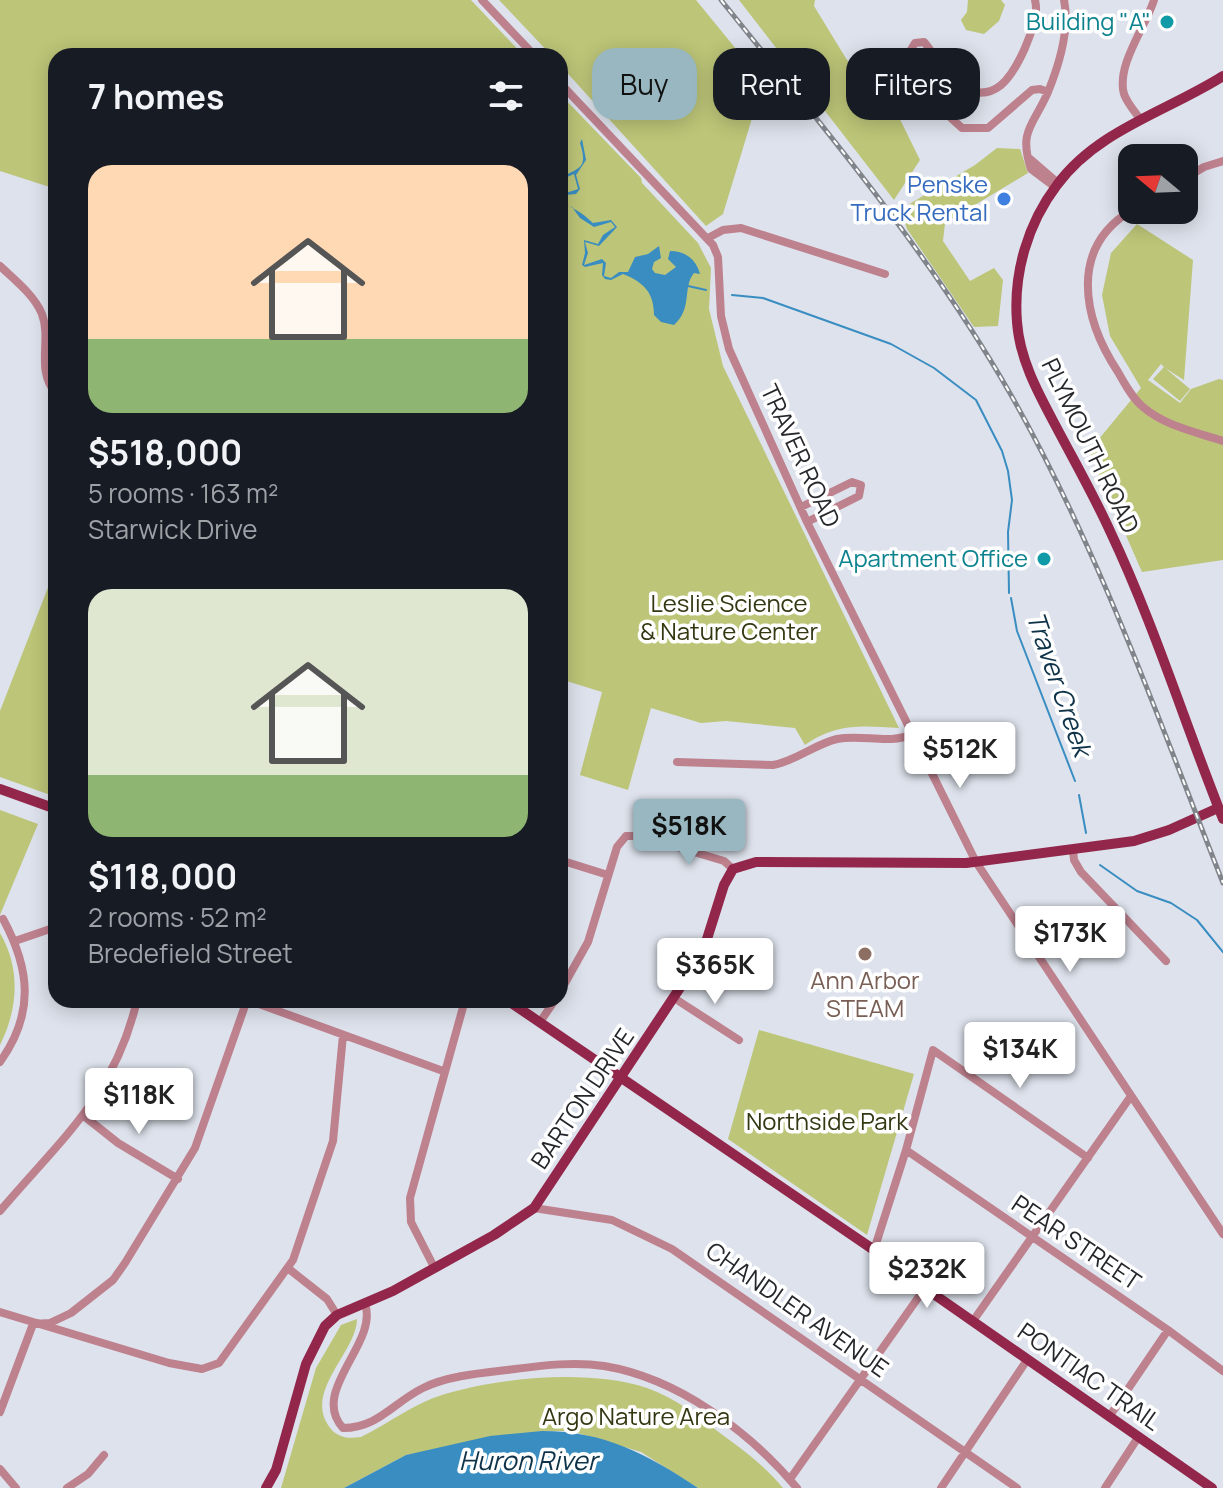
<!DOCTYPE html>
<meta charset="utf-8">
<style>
body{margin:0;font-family:Manrope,sans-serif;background:#20242c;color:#f1f3f6;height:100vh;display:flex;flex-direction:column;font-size:30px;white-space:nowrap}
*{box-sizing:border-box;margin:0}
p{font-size:26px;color:#9ea1a6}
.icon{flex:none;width:44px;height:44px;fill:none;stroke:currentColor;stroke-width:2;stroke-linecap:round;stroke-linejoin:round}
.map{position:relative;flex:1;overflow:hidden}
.drawer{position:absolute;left:48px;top:48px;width:520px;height:960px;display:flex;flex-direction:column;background:#171b24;border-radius:24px;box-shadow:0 4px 20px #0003}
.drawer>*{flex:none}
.banner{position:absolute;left:592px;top:48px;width:510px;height:72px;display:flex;gap:16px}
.needle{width:52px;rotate:289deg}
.buttons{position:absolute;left:1118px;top:144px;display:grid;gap:16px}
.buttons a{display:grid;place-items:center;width:80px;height:80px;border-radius:16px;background:#171b24;box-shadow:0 4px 20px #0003;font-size:40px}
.price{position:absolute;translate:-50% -68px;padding:0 18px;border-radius:8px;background:#fff;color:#222;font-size:26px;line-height:52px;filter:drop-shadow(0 2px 4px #0008)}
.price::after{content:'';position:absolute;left:50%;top:48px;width:24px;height:18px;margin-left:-12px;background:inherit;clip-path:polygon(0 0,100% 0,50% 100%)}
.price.active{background:#98b7c0;color:#111}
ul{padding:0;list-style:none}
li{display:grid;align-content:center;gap:16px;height:424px;padding:0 40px}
li span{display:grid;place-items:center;height:248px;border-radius:24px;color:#555}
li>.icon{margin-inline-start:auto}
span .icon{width:144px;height:144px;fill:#fffc;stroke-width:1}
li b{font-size:34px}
h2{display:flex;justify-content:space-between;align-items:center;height:96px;padding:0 40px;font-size:34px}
.chip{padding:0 28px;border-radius:24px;background:#171b24;box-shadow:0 4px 20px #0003;font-size:28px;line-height:72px}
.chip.active{background:#98b7c0;color:#111}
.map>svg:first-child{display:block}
.green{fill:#bdc578}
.water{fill:#3a8dc1}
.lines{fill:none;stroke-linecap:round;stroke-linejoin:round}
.stream{stroke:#3a8dc1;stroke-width:2}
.minor{stroke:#be818e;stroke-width:8}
.major{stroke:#93274b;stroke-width:10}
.rail-casing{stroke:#80848b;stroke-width:5}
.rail{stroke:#fff;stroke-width:2;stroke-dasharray:6;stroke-linecap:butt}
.culture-dot{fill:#0f9aa8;stroke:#fff;stroke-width:3}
.shop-dot{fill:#3f7fe0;stroke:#fff;stroke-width:3}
.education-dot{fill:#8d6e63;stroke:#fff;stroke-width:3}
.labels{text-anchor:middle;stroke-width:7;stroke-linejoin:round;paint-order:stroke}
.culture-label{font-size:24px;fill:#0d838f;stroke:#fff;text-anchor:end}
.shop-label{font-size:24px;fill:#366cbe;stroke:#fff;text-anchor:end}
.street-label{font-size:24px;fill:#25272b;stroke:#fff}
.park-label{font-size:24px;fill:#343812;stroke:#fff}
.education-label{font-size:24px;fill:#785e54;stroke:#fff}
.water-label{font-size:26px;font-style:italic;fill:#0e3248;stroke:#fff}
</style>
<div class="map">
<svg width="1223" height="1488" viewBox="0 0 1223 1488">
<rect width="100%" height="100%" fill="#dde2ec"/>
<path class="green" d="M0,0H471L524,56H56V189L0,171Z
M499,0H696L763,82L723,214L706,226L560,65V56H552Z
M739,0H815L814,6L847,60L888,95L920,160L894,200Z
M968,0H1001L1005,5L999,21L984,34L966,30L961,20L967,12Z
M560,94L641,178L642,183L698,243L711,268L709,309L723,366L899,728C861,726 837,723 805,745L795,728L726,721L701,723L651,708L628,790L580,775L602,692L560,679Z
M997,148L1020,149L1028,173L945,223L943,241L970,281L994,268L1003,280L998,326L974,327L907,229L901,209L975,165Z
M1137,224L1193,260L1184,380L1165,368L1190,389L1180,401L1153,379L1164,367L1161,364L1148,380L1180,403L1191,389L1219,379L1223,380V560L1142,572L1089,451L1141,388L1110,336L1102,295L1111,253Z
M56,567V797L0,777V711Z
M0,810L38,824L0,915Z
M0,933C21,969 18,1009 0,1045Z
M759,1030L914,1074L867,1235L728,1139Z
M357,1319C357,1351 305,1390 328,1425C336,1438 348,1439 361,1437C388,1424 413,1404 442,1395C498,1377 590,1369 647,1388C676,1398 700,1418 724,1436C746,1452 766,1467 783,1488H698L641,1452L571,1431H542L406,1455L344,1488H281L316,1368L341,1325Z"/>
<path class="water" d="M582,139L586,160L576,175L580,189L576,194L565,195L561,203C575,208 582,213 593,223L611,220L617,227L599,246L585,242L588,253L584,265L602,259L606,263L604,276L611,278L619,272H628L635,257L648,254L659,246L661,258L654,262L652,269L655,273L665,275L676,267L668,259L670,251C685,251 696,259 700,274L694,273C682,288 693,308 674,325L661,322L654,315C654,292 643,282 623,274L611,280L605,279L602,275L603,263L585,267L582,265L585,253L584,240L598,244L603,235L615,227L611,222L594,227L580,218L572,207L560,204L563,194L578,189L574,174L560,180V178C580,167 588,169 580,143Z
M542,1431C604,1431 647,1454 698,1488H344L406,1455L490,1436Z"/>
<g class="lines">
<path class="stream" d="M688,286L706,290
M732,295L763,298L891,344L934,368L976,400L1002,451L1008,471L1012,500L1008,532L1009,593
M1011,598L1017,631L1075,781
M1079,795L1086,833
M1100,865L1137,891L1171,903L1197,920L1223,952"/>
<path class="minor" d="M482,0L535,56
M1035,0C1039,17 1031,32 1025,48C1012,77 995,106 959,86C943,76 936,55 924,42L915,43L910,51L912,57L938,92L951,118L962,128H988L1032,90L1040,89L1048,92
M560,83L713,245L718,257L721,316L729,349L807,522L976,862L1223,1234
M1141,120C1135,112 1127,103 1124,94C1116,65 1146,26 1154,0
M1029,158L1058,183
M1184,179L1204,167L1223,161
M1055,187L1031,169C1018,130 1034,125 1048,92C1059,65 1070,29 1064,0
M1132,210C1068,248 1083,319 1118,372C1125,384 1132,398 1143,407C1165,426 1196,432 1223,441
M708,238L723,230L741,228L885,274
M0,266C15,280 34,295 42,314C52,341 35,369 56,394
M801,507L852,482L861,485L859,496L807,522
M677,762L773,765C796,761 815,744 837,739C863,734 889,745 913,734
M1073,850L1074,860L1081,872L1166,961
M560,860L608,875
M15,941L56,927
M560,992L588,942L617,847L626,836H641L724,861L733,869
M674,998L739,1040
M248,1000L443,1071
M540,1022L555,1000
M0,1062C35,1013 30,969 3,919
M84,1116L118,1143L178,1179
M906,1150L1168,1330L1223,1371
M534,1208L612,1220L672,1249L1017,1488
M0,1211C60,1140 115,1096 137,1000
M874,1250L906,1150L933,1050L1088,1158
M434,1267L411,1222L410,1198L465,1000
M289,1269L327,1299L337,1315
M365,1304C379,1343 309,1391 343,1428C378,1428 394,1402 423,1388C447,1376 481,1373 507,1370C539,1366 572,1361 604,1366C678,1378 750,1432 797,1488
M0,1312L169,1363L202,1369L219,1363L293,1260L333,1141L343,1035
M973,1321L1131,1096
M0,1412L33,1324L50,1323L71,1313L113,1280L125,1263L195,1148L247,1000
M1109,1417L1168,1330
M0,1469L16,1488
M790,1479L925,1288
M67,1488L88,1474L104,1455
M941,1488L1027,1360
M1105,1488L1139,1436"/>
<path class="major" d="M1223,76C1168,111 1097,130 1057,185C1028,223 1013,273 1017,322C1020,363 1041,398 1060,434C1077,466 1095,498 1110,531C1154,624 1185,724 1223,819
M0,789L56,809
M507,1000L874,1250L925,1288L1212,1488
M266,1488L276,1470L306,1364L325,1326L337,1315L393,1291L494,1235L534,1208L693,968L707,939L724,885L733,869L756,862L966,863L1134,841L1169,830L1218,808"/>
<defs>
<path id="rail" d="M721,0C823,127 930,253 1011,395C1099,550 1158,718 1223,883"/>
</defs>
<use href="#rail" class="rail-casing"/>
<use href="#rail" class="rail"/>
</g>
<g class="culture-dot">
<circle cx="1167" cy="22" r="8"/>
<circle cx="1044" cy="559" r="8"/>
</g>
<circle class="shop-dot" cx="1004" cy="199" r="8"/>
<circle class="education-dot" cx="865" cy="954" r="8"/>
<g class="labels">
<g class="culture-label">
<text x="1151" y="30">Building "A"</text>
<text x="1028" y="567">Apartment Office</text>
</g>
<g class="shop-label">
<text x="988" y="193">Penske<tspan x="988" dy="28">Truck Rental</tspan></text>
</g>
<g class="street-label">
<text transform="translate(1090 446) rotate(64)" y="8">PLYMOUTH ROAD</text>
<text transform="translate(800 456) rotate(65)" y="8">TRAVER ROAD</text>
<text transform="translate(583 1099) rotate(-56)" y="8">BARTON DRIVE</text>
<text transform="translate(1076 1243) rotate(34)" y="8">PEAR STREET</text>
<text transform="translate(797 1310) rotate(35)" y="8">CHANDLER AVENUE</text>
<text transform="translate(1089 1377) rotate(35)" y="8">PONTIAC TRAIL</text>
</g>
<g class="park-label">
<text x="729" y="612">Leslie Science<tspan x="729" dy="28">&amp; Nature Center</tspan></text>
<text x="827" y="1130">Northside Park</text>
<text x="636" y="1425">Argo Nature Area</text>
</g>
<g class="education-label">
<text x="865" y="989">Ann Arbor<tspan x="865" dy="28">STEAM</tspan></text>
</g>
<g class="water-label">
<text transform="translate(1059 684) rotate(71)" y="9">Traver Creek</text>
<text x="528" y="1470">Huron River</text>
</g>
</g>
</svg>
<div class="buttons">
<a><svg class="needle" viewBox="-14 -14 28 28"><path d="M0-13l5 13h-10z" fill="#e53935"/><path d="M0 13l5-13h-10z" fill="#9ea1a6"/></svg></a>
</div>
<b class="price" style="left:960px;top:790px">$512K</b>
<b class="price active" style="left:689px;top:867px">$518K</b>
<b class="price" style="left:1070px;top:974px">$173K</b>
<b class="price" style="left:715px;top:1006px">$365K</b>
<b class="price" style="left:1020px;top:1090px">$134K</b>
<b class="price" style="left:139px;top:1136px">$118K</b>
<b class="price" style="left:927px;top:1310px">$232K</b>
<div class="banner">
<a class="chip active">Buy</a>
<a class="chip">Rent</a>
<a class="chip">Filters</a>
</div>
<section class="drawer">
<h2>7 homes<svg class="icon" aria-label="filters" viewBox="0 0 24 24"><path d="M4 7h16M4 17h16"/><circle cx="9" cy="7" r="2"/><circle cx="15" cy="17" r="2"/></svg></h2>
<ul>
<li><span style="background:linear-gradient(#ffd9b3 70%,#8fb573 0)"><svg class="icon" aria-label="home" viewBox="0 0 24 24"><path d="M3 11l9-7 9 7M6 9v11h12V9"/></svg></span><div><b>$518,000</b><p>5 rooms · 163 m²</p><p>Starwick Drive</p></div></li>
<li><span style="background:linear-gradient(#dfe7d0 75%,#8fb573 0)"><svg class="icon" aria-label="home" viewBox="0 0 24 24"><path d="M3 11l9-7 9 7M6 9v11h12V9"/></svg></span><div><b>$118,000</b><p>2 rooms · 52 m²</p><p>Bredefield Street</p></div></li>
</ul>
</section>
</div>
